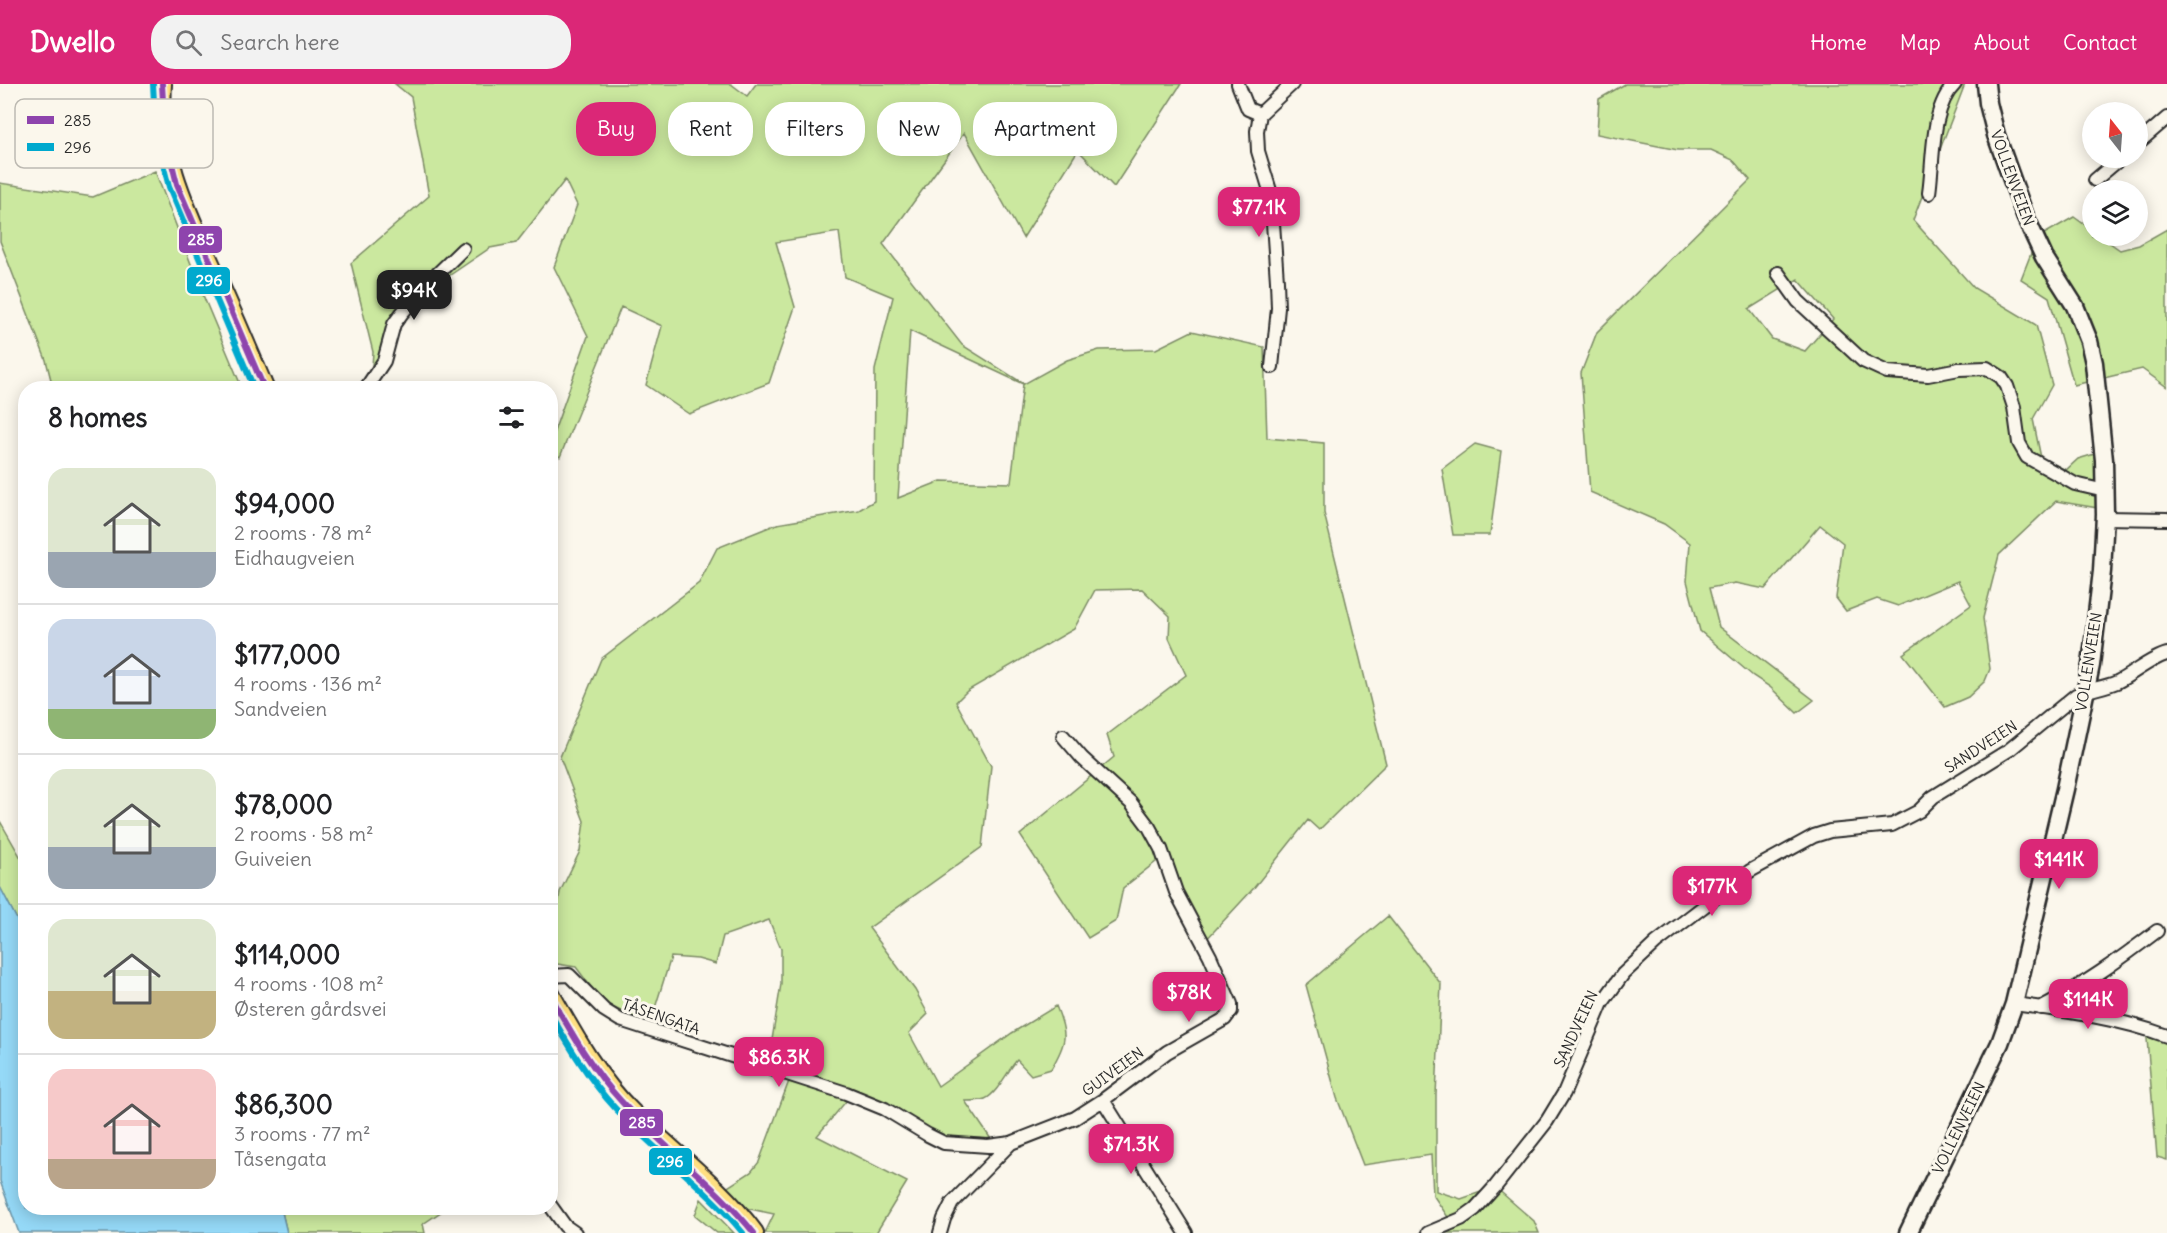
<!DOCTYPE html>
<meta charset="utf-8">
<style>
body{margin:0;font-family:Delius,sans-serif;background:#f2f2f2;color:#202124;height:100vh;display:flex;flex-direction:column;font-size:22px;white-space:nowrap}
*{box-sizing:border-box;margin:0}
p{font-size:20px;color:#757577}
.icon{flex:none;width:33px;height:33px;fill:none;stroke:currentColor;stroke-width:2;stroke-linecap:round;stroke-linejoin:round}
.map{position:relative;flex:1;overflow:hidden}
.drawer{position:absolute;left:18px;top:297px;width:540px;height:834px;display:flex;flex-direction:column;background:#fff;border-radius:24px;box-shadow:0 3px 15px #0003}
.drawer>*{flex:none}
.banner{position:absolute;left:576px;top:18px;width:570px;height:54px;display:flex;gap:12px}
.needle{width:39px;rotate:343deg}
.controls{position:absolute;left:2082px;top:18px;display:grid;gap:12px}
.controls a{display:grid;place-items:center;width:66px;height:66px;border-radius:50%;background:#fff;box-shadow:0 3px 15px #0003;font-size:30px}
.price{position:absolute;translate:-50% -51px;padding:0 14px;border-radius:12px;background:#db2777;color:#fff;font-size:20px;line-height:39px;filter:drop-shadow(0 2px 3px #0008)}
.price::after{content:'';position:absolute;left:50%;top:36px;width:18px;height:14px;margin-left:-9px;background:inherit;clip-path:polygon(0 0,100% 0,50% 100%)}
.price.active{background:#222;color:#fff}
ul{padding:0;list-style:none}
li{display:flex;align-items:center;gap:18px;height:150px;padding:0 30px}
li+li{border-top:2px solid #e0e0e0}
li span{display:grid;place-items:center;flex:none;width:168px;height:120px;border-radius:18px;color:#555}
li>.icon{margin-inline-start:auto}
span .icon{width:72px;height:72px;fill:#fffc;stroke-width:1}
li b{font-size:26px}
h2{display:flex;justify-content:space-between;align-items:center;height:72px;padding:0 30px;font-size:26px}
.chip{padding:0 21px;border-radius:24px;background:#fff;box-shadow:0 3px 15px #0003;font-size:21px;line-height:54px}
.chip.active{background:#db2777;color:#fff}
header{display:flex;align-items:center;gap:36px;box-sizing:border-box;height:84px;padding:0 30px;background:#db2777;color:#fff}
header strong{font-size:28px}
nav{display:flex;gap:33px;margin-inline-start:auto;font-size:21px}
.search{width:420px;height:54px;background:#f2f2f2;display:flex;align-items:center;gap:15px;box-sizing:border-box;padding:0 21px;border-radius:24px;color:#757577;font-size:22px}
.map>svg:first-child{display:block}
.green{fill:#cbe89f;stroke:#7b8a65;stroke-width:1.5;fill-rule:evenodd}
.water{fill:#95d9f7;stroke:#6b93a5;stroke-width:1.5}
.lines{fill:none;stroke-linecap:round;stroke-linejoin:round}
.minor-casing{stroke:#2b2b2b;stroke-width:16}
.secondary-casing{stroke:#2b2b2b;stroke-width:21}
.primary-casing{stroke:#2b2b2b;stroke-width:22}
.minor{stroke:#fbf7ec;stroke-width:12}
.secondary{stroke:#fbf7ec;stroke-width:16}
.primary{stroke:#ffdf80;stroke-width:18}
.bus-1-casing{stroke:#fbf7ec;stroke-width:10}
.bus-2-casing{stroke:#fbf7ec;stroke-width:10}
.bus-1{stroke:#8e44ad;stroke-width:6}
.bus-2{stroke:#00a9ce;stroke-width:6}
.labels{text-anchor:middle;stroke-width:6;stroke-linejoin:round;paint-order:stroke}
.street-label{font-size:15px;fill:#2b2b2b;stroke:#fbf7ec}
.key{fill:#fbf7ec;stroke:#bdbab2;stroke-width:1.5}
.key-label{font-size:16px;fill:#2b2b2b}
.line-badge{stroke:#fbf7ec;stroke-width:2}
.badge-label{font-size:16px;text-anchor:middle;font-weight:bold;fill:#fff}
</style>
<header>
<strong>Dwello</strong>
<div class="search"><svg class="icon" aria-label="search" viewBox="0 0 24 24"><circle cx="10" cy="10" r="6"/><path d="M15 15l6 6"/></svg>Search here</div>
<nav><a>Home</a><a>Map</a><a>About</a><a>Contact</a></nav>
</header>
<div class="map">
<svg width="2167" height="1149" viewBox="0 0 2167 1149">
<rect width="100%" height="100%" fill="#fbf7ec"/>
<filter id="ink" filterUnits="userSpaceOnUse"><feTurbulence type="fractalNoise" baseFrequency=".0167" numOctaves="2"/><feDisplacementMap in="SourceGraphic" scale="12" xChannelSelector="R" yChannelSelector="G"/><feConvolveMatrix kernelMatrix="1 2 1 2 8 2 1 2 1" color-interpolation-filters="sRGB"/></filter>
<g filter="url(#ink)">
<path class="green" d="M395,0H731L747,12L756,0H1181L1114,103L1078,66L1023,154L964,49L883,160L962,261L1024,300L1067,276L1099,266L1156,265L1192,247L1264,263L1267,354L1324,359V429L1386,680L1319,746L1308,736L1253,805L1204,858L1161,774L1123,804L1116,837L1088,854L1020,751L1114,673L1107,651L1186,591L1169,554L1170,532L1142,505L1095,506L1074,545L967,607L956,618L991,682L982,763L869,844L915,906L928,930L909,949L938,1002L1012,949L1056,922C1068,951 1067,958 1051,985L1031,991L1017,976C1008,986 997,1010 985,1015C980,1017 971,1017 965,1017L995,1061L942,1057L876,1023L767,987L781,900V865L769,836L723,852L716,880L698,875L671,873L650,940L603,919L576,883L551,879V861L560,808L580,767L584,737L560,673L601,575L699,499L717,464L777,440L859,426L874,417L875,286L893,213L845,193L839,148L776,158L795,223L769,299L689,330L646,301L662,242L621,223L560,373L551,368V356L588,252L554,183L577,121L565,96L516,159L490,164L409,219L374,286L372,282L373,268L351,179L429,112L411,13ZM910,247L1023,300L1011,399L941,397L898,414Z
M1625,0H1965L1913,136L1974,204L2036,241L2052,301L2033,335L2041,374L2066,386L2078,375L2098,369V424L2056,417L1999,471L1983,534L1990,585L1985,597L1968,613L1945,623L1903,570L1971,521L1958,497L1898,522L1877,515L1846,527L1836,514L1843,459L1820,441L1765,505L1735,499L1709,504L1719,543L1814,616L1797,629L1770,603L1753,592L1700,547L1687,497L1690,459L1664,440L1590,408L1581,289L1597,248L1750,96L1733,76L1711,66H1678L1597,50L1599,15ZM1798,195L1833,235L1805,267L1772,255L1749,225Z
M155,87L205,216L242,304H53L46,276L0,157V99L93,113Z
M2074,133L2092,146V152H2100L2120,166L2139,161L2167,145V303L2142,285L2074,301L2049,213L2021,195L2037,154Z
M1475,360L1501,367L1490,451H1453L1442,385Z
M0,737L25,781V851L0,803Z
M1388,832L1441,900L1436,1011V1107L1461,1115L1495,1103L1534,1137L1539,1149H1422L1452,1139L1433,1111L1431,1071L1363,1081L1337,1014L1306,901Z
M2146,943L2167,954V1076L2157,1073Z
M789,997L848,1015L817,1052L907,1098L876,1149H765L774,1130L741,1123L723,1106L751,1088L759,1078Z
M701,1115L734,1149H717L695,1131Z
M281,1124H442V1127L423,1140L425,1149H287Z"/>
<path class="water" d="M0,803L25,851L26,1124H281L287,1149H19L0,1097Z"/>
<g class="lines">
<defs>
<path id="minor" d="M1238,0L1248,25L1260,30
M2138,59L2167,34
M2095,96L2121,74
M1929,109C1934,76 1930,24 1955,0
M1778,189L1798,217L1863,277L1887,288L1928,291L1959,285L1987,284L2001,293L2007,302L2014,323L2019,359L2027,373L2075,400L2105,407
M1272,283L1278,224L1277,197L1271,110L1258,67L1257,47L1260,30L1292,0
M366,304L384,277L394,240L402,229L429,198L463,165
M2104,434L2167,435
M550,892L569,891L604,926L620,936L846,1009L885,1025L928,1051L944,1059L988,1062L1011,1059
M2014,920C2066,927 2118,934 2167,952
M2040,924C2083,902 2119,876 2157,847
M1103,1016L1186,1149
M550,1121L565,1142L575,1149
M940,1149L944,1135L952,1119L1011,1059L1075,1034L1103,1016L1167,968L1225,935L1231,927V920L1210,872L1176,808L1161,765L1149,743L1131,719L1082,674L1063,652
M1428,1149L1461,1135L1475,1125L1495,1103L1547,1037L1564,1009L1602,919L1623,890L1656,859L1750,787L1814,752L1830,747L1892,741L1919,727L1933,713L2009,666L2076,611C2089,605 2103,604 2117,598C2133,590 2151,574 2167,570"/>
<path id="secondary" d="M1908,1149L2000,959L2014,920L2065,705L2091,581L2102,487L2105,431L2104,376L2094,279L2089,257L2075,222L2044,173L2025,132L1996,51L1988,19L1986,0"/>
<path id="primary" d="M162,0C157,71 189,132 217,195C233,231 249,268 264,304
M550,910C574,953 598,996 633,1030C673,1069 721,1104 754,1149"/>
</defs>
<use href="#minor" class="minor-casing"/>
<use href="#secondary" class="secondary-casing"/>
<use href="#primary" class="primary-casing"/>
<use href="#minor" class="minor"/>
<use href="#secondary" class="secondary"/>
<use href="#primary" class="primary"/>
<defs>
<path id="bus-1" d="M162,0L165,52L177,100L264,304
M550,911C571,948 592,986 621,1017C663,1064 715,1100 754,1149"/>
<path id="bus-2" d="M153,0L156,53L169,103L254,304
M550,929C569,962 589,996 615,1024C655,1068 705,1102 743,1149"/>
</defs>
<use href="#bus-1" class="bus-1-casing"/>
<use href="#bus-2" class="bus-2-casing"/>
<use href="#bus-1" class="bus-1"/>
<use href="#bus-2" class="bus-2"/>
</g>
</g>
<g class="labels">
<g class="street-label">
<text transform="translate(2012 94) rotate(70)" y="5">VOLLENVEIEN</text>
<text transform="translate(2089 578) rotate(-81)" y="5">VOLLENVEIEN</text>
<text transform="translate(1981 663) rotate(-33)" y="5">SANDVEIEN</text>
<text transform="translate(661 933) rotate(19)" y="5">TÅSENGATA</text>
<text transform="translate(1576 945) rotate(-65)" y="5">SANDVEIEN</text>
<text transform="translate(1113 988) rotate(-36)" y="5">GUIVEIEN</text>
<text transform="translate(1959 1044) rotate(-64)" y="5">VOLLENVEIEN</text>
</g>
</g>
<rect x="15" y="15" width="198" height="69" rx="9" class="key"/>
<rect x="27" y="32" width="27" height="8" fill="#8e44ad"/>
<rect x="27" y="59" width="27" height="8" fill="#00a9ce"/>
<g class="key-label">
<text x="64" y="42">285</text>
<text x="64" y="69">296</text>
</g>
<g class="line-badge">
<rect x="178" y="141" width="45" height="29" rx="6" fill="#8e44ad"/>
<rect x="186" y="182" width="45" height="29" rx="6" fill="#00a9ce"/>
<rect x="619" y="1024" width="45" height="29" rx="6" fill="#8e44ad"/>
<rect x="648" y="1063" width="45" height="29" rx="6" fill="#00a9ce"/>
</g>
<g class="badge-label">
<text x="201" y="161">285</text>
<text x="209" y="202">296</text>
<text x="642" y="1044">285</text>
<text x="670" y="1083">296</text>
</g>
</svg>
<div class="controls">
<a><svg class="needle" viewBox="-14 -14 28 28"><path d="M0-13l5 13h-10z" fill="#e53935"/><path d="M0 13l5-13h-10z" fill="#757577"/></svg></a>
<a><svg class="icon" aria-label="layers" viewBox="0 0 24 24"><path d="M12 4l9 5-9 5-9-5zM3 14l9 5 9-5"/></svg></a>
</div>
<b class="price" style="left:1259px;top:154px">$77.1K</b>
<b class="price active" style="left:414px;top:237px">$94K</b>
<b class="price" style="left:2059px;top:806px">$141K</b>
<b class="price" style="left:1712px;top:833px">$177K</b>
<b class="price" style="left:1189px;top:939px">$78K</b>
<b class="price" style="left:2088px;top:946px">$114K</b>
<b class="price" style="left:779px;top:1004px">$86.3K</b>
<b class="price" style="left:1131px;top:1091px">$71.3K</b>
<div class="banner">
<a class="chip active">Buy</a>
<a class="chip">Rent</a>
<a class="chip">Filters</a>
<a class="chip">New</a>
<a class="chip">Apartment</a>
</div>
<section class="drawer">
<h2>8 homes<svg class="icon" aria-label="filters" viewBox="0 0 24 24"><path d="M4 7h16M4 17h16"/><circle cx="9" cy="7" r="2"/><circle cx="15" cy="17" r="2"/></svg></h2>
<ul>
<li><span style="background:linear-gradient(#dfe7d0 70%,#9aa5b1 0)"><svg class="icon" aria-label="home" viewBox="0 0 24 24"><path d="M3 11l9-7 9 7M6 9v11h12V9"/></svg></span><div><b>$94,000</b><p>2 rooms · 78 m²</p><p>Eidhaugveien</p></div></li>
<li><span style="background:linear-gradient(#c9d6e8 75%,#8fb573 0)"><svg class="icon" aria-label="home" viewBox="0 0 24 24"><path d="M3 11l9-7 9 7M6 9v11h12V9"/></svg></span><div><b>$177,000</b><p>4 rooms · 136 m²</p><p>Sandveien</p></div></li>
<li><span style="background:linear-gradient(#dfe7d0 65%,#9aa5b1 0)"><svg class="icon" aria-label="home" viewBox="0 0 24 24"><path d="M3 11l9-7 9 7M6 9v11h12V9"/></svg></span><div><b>$78,000</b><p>2 rooms · 58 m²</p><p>Guiveien</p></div></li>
<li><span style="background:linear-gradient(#dfe7d0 60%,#c2b280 0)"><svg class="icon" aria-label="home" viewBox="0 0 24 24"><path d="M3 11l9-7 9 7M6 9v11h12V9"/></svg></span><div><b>$114,000</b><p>4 rooms · 108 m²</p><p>Østeren gårdsvei</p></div></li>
<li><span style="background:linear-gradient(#f6c9c9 75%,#b9a48a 0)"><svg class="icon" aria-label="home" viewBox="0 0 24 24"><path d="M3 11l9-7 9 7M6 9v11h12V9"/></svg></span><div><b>$86,300</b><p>3 rooms · 77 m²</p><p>Tåsengata</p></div></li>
</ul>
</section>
</div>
